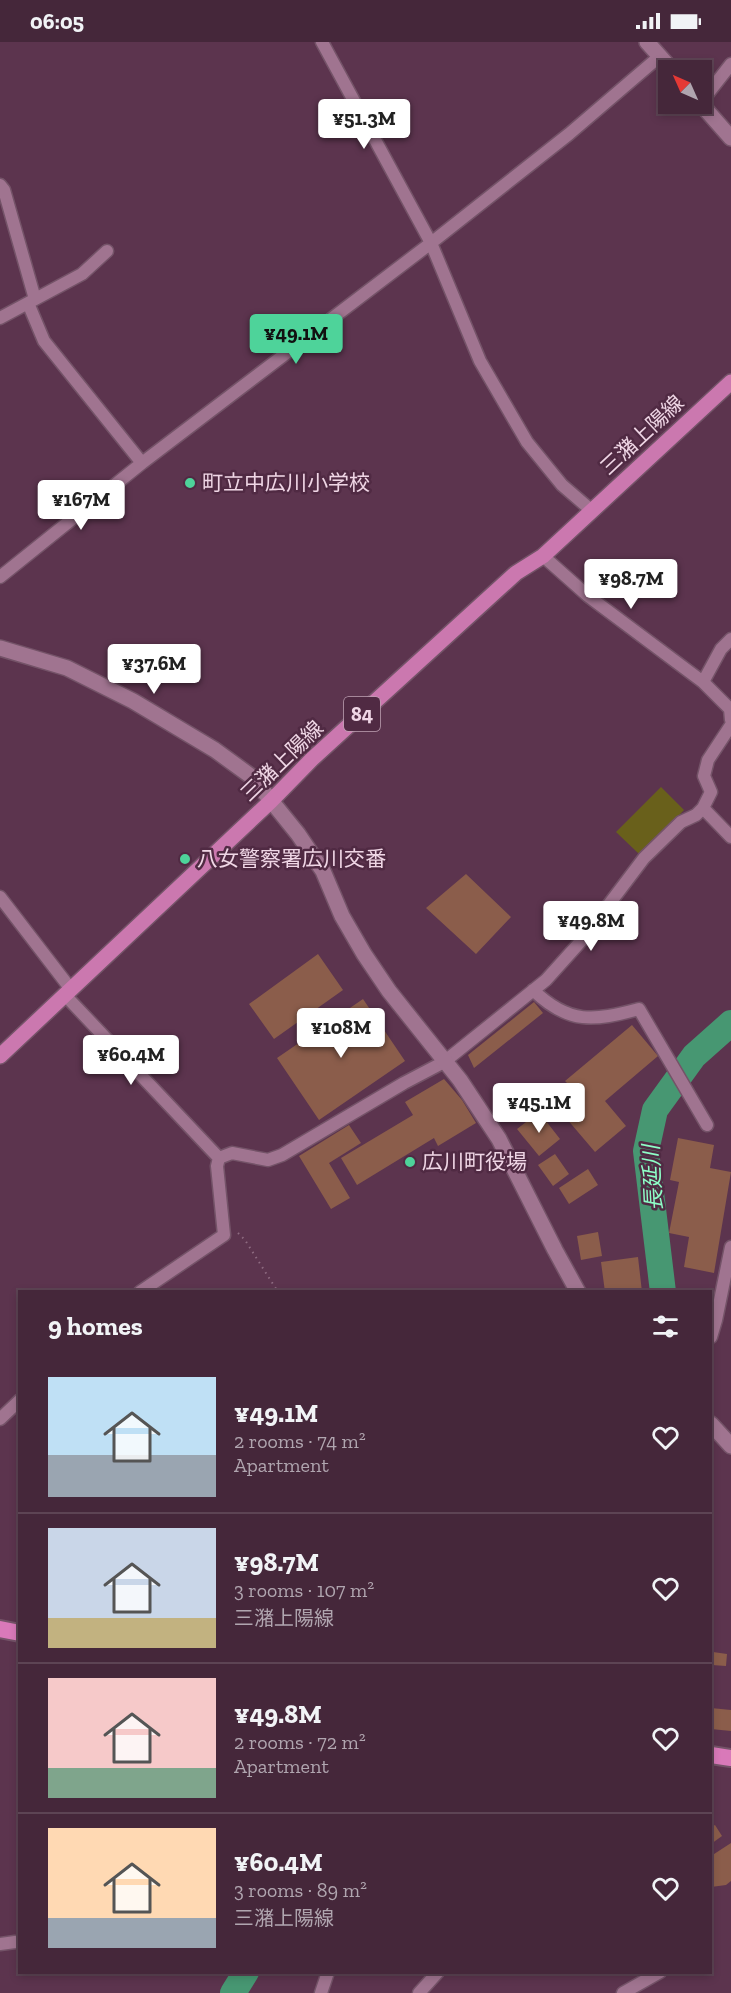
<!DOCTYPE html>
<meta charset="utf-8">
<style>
body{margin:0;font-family:"Zilla Slab","Noto Sans JP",serif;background:#4c2f42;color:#f1f3f6;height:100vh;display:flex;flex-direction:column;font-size:22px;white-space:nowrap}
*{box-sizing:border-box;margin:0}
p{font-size:20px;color:#b0a5af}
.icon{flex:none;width:33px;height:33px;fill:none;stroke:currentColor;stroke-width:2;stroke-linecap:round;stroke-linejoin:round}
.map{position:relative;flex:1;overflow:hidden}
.panel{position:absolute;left:18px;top:1248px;width:694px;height:684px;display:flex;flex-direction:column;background:#45273a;border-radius:0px;box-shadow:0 3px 9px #0003,0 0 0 2px #5d4454}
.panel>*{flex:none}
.needle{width:39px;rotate:315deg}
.fabs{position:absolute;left:658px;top:18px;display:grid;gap:12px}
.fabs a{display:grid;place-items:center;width:54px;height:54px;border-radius:0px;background:#45273a;box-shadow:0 3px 9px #0003,0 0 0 2px #5d4454;font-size:30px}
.price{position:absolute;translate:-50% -51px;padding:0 14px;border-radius:6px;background:#fff;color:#222;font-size:20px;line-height:39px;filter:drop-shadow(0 2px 3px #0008)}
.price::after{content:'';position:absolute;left:50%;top:36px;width:18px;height:14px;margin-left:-9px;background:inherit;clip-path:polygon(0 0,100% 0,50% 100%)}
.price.selected{background:#4ed39a;color:#111}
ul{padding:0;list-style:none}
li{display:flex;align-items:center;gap:18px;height:150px;padding:0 30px}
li+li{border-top:2px solid #5d4454}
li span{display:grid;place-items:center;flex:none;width:168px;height:120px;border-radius:0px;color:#555}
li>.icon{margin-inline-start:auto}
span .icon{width:72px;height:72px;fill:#fffc;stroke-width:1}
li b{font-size:26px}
h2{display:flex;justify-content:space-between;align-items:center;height:72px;padding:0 30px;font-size:26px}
.status{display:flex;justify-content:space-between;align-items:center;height:42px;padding:0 30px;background:#45273a;direction:ltr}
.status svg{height:16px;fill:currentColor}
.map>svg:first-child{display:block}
.green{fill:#69601b}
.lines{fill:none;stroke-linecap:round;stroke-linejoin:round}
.river{stroke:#479772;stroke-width:26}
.building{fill:#8b5d4b}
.minor-casing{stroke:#745368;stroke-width:15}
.tertiary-casing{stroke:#745368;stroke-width:18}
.primary-casing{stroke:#745368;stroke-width:18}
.trunk-casing{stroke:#745368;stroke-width:20}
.path{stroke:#8e6b81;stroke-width:2;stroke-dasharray:1.5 4.5;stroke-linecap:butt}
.minor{stroke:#a07490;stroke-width:12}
.tertiary{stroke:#a07490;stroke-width:15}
.primary{stroke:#cb78af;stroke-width:15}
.trunk{stroke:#d979b9;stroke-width:16}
.poi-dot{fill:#4ed39a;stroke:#502a43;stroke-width:2}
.labels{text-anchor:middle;stroke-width:5;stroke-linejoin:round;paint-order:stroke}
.shield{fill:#502a43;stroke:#bfa2b4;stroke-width:1.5}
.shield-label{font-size:20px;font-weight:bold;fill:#efd6e5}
.street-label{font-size:21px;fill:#efd6e5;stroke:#502a43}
.poi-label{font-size:21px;fill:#efd6e5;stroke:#502a43;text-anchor:start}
.water-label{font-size:22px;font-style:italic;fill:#8efec7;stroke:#502a43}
</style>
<div class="status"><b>06:05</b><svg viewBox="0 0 49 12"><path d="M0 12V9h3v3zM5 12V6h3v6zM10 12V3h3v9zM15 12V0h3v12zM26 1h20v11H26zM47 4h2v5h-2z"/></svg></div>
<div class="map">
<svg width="731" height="1951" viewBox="0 0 731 1951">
<rect width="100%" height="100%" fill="#5c344e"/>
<path class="green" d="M661,745L684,768L643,811H638L616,790Z"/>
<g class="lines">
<path class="river" d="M663,1250L646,1109L655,1068L694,1014L731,981
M233,1951L246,1930"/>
</g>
<path class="building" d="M466,832L511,875L476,912L426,866Z
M318,912L343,948L274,997L249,962Z
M363,957L405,1019L319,1078L277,1016Z
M534,960L543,971L474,1026L468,1013Z
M632,983L658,1014L605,1059L626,1084L595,1110L549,1056L567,1041L565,1039Z
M444,1037L462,1058L476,1081L438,1104L434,1096L357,1143L341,1116L413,1073L405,1060Z
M539,1070L560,1097L539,1114L517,1087Z
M349,1083L361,1101L329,1121L350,1156L331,1167L299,1114Z
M678,1096L714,1103L710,1126L731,1130L714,1231L684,1225L689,1195L669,1191L679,1140L670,1138Z
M555,1112L569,1132L553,1144L538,1123Z
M588,1127L598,1143L569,1162L559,1146Z
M598,1190L602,1214L581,1218L577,1194Z
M638,1215L642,1250H605L601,1220Z
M713,1610L727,1612L726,1624L712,1623Z
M711,1666L731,1668V1689L711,1687Z
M715,1783L722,1794L711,1802V1785Z
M731,1801V1839L726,1843L711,1845V1814Z"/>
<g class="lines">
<defs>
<path id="minor" d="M322,0L431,201L480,319L527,400L562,443L591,468
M702,59L731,22
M0,143L4,148L35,257
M28,261L44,299L142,421
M0,276L82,232L107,209
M543,514L588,554L703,640L730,667L731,678
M0,535L142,421L431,201L569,92L660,14
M703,640L721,607L731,597
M703,766L731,795
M0,855L70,946
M533,948C569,983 594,979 639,967L707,1083
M64,952L219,1116
M219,1116L232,1111L268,1118L282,1113L404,1041L444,1020L546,938L582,898L644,816L681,780L696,773L703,766L711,750L704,734L708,718L731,683
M140,1250L224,1193L217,1124L219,1116
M711,1295L716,1278L731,1205
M0,1377L20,1358
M0,1902L15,1900
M321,1951L328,1930
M419,1951L438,1930
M623,1951L660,1930"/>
<path id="tertiary" d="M647,0L672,28
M701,62L731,96
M0,606L67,626L133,659L215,708L252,735L298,792L323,829L342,874L364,912L389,949L460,1038L499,1097L555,1208L578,1250
M711,1382L731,1404"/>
<path id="primary" d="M0,1014L271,759L312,717L516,531L543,514L731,340"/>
<path id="trunk" d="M0,1587L20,1591
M711,1713L731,1716"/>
</defs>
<use href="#minor" class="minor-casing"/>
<use href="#tertiary" class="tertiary-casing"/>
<use href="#primary" class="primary-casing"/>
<use href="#trunk" class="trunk-casing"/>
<path class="path" d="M238,1191L245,1198L278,1250"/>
<use href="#minor" class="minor"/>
<use href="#tertiary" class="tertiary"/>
<use href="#primary" class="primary"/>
<use href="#trunk" class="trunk"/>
</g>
<g class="poi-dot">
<circle cx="190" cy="441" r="6"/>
<circle cx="185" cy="817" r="6"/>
<circle cx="410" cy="1120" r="6"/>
</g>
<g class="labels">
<rect class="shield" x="344" y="655" width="36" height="34" rx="4.5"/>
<g class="shield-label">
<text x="362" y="679">84</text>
</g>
<g class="street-label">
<text transform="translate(642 393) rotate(-43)" y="7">三潴上陽線</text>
<text transform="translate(282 719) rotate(-44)" y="7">三潴上陽線</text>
</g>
<g class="poi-label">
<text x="202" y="448">町立中広川小学校</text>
<text x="197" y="824">八女警察署広川交番</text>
<text x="422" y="1127">広川町役場</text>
</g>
<g class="water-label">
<text transform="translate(652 1136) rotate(-93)" y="8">長延川</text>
</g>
</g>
</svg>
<div class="fabs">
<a><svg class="needle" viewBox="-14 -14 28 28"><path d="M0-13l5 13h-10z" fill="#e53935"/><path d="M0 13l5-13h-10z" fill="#b0a5af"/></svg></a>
</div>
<b class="price" style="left:364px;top:108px">¥51.3M</b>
<b class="price selected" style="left:296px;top:323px">¥49.1M</b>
<b class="price" style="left:81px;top:489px">¥167M</b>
<b class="price" style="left:631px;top:568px">¥98.7M</b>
<b class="price" style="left:154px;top:653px">¥37.6M</b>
<b class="price" style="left:591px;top:910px">¥49.8M</b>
<b class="price" style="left:341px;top:1017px">¥108M</b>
<b class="price" style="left:131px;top:1044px">¥60.4M</b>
<b class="price" style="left:539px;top:1092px">¥45.1M</b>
<section class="panel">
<h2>9 homes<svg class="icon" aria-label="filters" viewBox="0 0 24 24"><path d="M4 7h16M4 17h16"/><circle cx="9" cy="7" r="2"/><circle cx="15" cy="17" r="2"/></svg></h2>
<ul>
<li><span style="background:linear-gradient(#bfe0f5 65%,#9aa5b1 0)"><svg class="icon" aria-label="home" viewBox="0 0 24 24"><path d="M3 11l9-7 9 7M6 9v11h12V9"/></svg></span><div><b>¥49.1M</b><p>2 rooms · 74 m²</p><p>Apartment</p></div><svg class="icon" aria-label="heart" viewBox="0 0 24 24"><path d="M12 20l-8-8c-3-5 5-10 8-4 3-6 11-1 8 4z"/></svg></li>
<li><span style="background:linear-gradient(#c9d6e8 75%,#c2b280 0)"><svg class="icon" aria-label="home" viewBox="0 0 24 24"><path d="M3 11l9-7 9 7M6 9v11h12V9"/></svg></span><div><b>¥98.7M</b><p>3 rooms · 107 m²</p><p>三潴上陽線</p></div><svg class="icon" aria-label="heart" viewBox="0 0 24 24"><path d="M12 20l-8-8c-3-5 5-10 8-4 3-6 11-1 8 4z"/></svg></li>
<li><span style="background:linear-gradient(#f6c9c9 75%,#7fa58c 0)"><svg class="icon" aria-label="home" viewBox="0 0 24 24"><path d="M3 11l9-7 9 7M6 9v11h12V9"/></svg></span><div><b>¥49.8M</b><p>2 rooms · 72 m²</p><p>Apartment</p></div><svg class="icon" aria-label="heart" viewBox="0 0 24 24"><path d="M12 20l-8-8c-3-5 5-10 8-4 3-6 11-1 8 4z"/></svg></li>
<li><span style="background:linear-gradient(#ffd9b3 75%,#9aa5b1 0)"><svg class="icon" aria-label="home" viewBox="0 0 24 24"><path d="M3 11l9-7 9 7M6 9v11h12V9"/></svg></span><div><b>¥60.4M</b><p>3 rooms · 89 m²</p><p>三潴上陽線</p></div><svg class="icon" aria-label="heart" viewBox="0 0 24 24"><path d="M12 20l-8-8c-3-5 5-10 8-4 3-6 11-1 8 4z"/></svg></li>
</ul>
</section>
</div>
